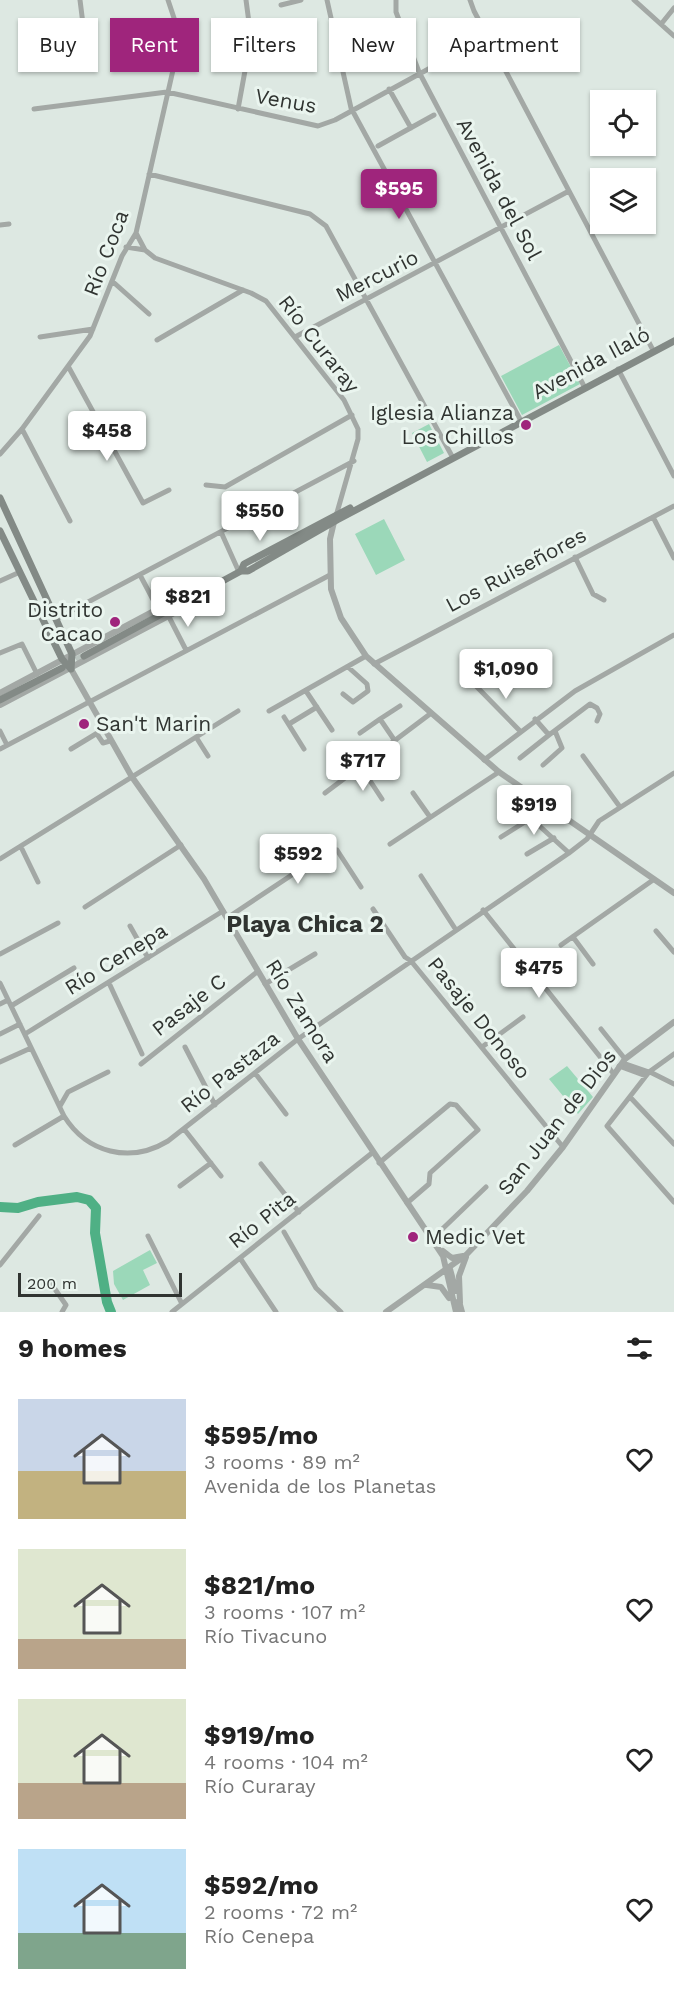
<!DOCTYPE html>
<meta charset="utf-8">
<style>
body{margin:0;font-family:"Work Sans",sans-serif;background:#f2f2f2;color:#222;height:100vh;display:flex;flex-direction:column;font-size:22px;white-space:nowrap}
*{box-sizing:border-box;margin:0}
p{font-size:20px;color:#767676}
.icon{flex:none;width:33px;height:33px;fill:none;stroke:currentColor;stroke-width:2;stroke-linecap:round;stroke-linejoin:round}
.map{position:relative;height:1312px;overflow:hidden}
.side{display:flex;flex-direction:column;background:#fff;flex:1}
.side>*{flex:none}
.guide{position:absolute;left:18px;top:18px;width:639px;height:54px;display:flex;gap:12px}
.buttons{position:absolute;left:590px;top:90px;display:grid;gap:12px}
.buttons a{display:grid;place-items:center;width:66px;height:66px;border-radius:0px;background:#fff;box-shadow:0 2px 4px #0004;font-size:30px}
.scale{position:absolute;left:18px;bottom:15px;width:164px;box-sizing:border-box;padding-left:6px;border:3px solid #303431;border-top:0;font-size:16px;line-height:21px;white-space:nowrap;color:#303431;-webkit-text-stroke:4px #eaf5ef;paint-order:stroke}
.price{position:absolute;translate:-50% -51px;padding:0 14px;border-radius:6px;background:#fff;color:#222;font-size:20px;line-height:39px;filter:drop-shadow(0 2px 3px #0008)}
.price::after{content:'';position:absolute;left:50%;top:36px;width:18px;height:14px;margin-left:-9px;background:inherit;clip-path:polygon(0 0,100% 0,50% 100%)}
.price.on{background:#9f257c;color:#fff}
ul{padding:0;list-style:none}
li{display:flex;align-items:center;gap:18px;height:150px;padding:0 18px}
li span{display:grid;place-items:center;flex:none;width:168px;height:120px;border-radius:0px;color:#555}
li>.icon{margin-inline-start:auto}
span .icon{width:72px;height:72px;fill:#fffc;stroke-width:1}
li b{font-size:26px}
h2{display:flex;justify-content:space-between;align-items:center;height:72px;padding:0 18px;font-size:26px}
.pill{padding:0 21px;border-radius:0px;background:#fff;box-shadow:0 2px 4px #0004;font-size:21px;line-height:54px}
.pill.on{background:#9f257c;color:#fff}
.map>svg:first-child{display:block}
.green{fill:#9bd8b9}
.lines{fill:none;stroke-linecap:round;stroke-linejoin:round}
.river{stroke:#4fb085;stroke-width:10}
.secondary-tunnel{stroke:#bac4bf;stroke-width:7;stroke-dasharray:7 3.5;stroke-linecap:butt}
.minor{stroke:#a3a8a5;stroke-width:5}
.tertiary{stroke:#a3a8a5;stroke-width:6}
.secondary{stroke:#838a86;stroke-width:7}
.poi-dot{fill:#9f257c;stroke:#eaf5ef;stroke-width:2}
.labels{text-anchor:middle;stroke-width:6;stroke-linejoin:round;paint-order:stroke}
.street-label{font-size:21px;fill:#303431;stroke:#eaf5ef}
.poi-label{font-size:21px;fill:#303431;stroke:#eaf5ef;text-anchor:end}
.quarter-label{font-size:24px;font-weight:bold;fill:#303431;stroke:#eaf5ef}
</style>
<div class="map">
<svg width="674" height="1312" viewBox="0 0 674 1312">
<rect width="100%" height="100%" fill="#dde8e2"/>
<path class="green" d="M559,345L580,384L522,415L501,376Z
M429,424L444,453L427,462L412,433Z
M384,519L405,560L376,575L355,534Z
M567,1066L593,1097L578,1114L549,1079Z
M150,1250L157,1263L143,1270L150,1285L123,1300L114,1284L113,1271Z"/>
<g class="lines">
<path class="river" d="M0,1207L18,1208L38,1202L77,1197L89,1200L96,1208L95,1233L107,1302L111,1312"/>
<path class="secondary-tunnel" d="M67,665L84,656"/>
<path class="minor" d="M80,0L83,24
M327,0L351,108L521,421
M396,0V12L419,72L585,388
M470,0L474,11L654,352
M634,0L674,36
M281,5L301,0
M662,23L674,8
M389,89L411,128
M34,109L167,92L318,126L335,120L487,37
M238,109L251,38L246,0
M378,146L434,115
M149,174L310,214L326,226L453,458
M0,225L9,224
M136,233L145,250L155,258L251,293L266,301L344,400L358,429V439L336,516
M126,247L145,250
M112,281L149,314
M40,337L93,329
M295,337L569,191
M157,340L243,290
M68,366L143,503L169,490
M618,369L674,476
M22,429L70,521
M0,454L22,429L90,336L122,256L136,233L178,48L179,33L168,0
M206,485L225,487L352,415
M653,517L674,558
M221,532L239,572
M575,557L593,594L604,600
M140,575L158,609
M0,581L20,572
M169,617L186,650
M56,619L354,461
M0,653L22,644L37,674
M374,664L674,506
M476,686L520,731
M306,691L332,730
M343,694L353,702L368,691L367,684L348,667
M269,711L366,656
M284,717L304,749
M380,719L400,706
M535,719L549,735L590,704L597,708L600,714L597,721
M289,724L317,707
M0,731L7,745
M360,733L380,719L395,741
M97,734L103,743L110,741
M196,737L208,756
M0,749L330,575
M71,749L104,729
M583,756L620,807
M520,758L549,735
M484,760L575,691L674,635
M543,765L562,748L555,731
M361,767L382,799
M325,793L430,714
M413,793L430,817
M501,837L528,820L534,821L569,853
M390,844L499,772
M21,847L38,882
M527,854L554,838
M0,859L238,711
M421,876L456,930
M85,907L181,845
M373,909L405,957L411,961L563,1147
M483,910L613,1073
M227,918L331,849L337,850L361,887
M130,926L148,958
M656,931L674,952
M573,937L593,964
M561,945L653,880
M0,954L58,923
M0,983L64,1116C87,1153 130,1164 168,1141L298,1039L569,853L587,839L599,821L674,773
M109,983L142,1054
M265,984L315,954
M0,1004L8,1000
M11,1006L74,968
M601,1029L625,1059
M0,1034L20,1024
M25,1034L223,911
M185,1047L215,1105
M482,1047L523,1017
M674,1054L649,1072L607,1126L674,1202
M0,1062L31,1048
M623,1063L649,1072
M141,1064L257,972
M619,1066L646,1076
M650,1072L674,1084
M255,1073L286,1114
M630,1097L674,1144
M60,1106L68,1092L108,1072
M184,1129L221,1176
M15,1145L64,1116
M379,1163L450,1104L456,1105L478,1130L430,1173L429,1184L407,1203
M261,1164L299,1212
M180,1186L211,1163
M284,1232L316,1288L341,1312
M148,1236L182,1304
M434,1237L486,1187
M240,1258L276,1312
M0,1265L39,1216
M50,1282L66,1305L62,1312
M172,1312L372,1153"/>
<path class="tertiary" d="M334,522L330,539L331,589L341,618L366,656L499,772L674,893
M71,669L132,777L204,879L298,1039L443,1256L456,1312
M0,693L186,594L200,593
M0,705L191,604L201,594
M443,1251L452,1258L463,1256
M450,1269L456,1291
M427,1285L441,1287L449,1298
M459,1301L462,1312
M460,1303L459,1276L466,1257
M386,1312L466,1255L527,1191L563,1147L625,1059L674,1022"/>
<path class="secondary" d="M0,498L72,654L71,669
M0,531L62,659L71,669
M241,571L244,564L350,508
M84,656L241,571H248L337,520L674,341
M0,700L62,668"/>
</g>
<g class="poi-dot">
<circle cx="526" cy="425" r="6"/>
<circle cx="115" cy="622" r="6"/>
<circle cx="84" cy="724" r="6"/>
<circle cx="413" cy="1237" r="6"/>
</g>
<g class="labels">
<g class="street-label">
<text transform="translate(286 101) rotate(10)" y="7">Venus</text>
<text transform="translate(499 189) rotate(62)" y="7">Avenida del Sol</text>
<text transform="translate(106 253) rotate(-69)" y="7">Río Coca</text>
<text transform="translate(377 276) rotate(-27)" y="7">Mercurio</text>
<text transform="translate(319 344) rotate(52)" y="7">Río Curaray</text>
<text transform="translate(591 363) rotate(-28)" y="7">Avenida Ilaló</text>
<text transform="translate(516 570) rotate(-28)" y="7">Los Ruiseñores</text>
<text transform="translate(116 959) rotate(-32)" y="7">Río Cenepa</text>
<text transform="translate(189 1005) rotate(-38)" y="7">Pasaje C</text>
<text transform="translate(302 1011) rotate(58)" y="7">Río Zamora</text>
<text transform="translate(479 1018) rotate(51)" y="7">Pasaje Donoso</text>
<text transform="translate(230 1072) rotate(-38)" y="7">Río Pastaza</text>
<text transform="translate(557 1122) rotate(-52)" y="7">San Juan de Dios</text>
<text transform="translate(262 1220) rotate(-38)" y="7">Río Pita</text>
</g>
<g class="poi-label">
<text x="514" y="420">Iglesia Alianza<tspan x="514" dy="24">Los Chillos</tspan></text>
<text x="103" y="617">Distrito<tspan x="103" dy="24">Cacao</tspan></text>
<text x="96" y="731" text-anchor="start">San't Marin</text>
<text x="425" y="1244" text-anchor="start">Medic Vet</text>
</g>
<g class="quarter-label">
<text x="305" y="932">Playa Chica 2</text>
</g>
</g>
</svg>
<div class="buttons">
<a><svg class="icon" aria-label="locate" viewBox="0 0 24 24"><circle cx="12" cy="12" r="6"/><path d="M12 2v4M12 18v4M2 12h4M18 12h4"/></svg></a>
<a><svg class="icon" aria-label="layers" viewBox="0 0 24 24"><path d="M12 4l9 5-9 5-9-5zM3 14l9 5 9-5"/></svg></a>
</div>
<div class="scale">200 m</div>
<b class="price on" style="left:399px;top:220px">$595</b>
<b class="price" style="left:107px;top:462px">$458</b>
<b class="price" style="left:260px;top:542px">$550</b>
<b class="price" style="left:188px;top:628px">$821</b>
<b class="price" style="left:506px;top:700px">$1,090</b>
<b class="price" style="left:363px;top:792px">$717</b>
<b class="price" style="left:534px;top:836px">$919</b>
<b class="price" style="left:298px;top:885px">$592</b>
<b class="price" style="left:539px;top:999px">$475</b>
<div class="guide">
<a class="pill">Buy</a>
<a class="pill on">Rent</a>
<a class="pill">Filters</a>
<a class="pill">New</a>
<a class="pill">Apartment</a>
</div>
</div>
<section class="side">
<h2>9 homes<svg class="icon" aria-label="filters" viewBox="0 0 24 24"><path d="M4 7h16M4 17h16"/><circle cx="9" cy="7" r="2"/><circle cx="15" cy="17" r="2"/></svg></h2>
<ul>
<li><span style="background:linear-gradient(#c9d6e8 60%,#c2b280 0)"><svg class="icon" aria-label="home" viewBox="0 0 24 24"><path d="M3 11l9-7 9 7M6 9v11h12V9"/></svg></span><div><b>$595/mo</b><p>3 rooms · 89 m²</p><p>Avenida de los Planetas</p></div><svg class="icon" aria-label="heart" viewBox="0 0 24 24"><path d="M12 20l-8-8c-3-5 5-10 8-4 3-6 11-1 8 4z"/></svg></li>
<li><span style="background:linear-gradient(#dfe7d0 75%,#b9a48a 0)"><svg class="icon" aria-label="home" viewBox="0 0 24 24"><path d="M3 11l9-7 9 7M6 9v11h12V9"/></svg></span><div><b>$821/mo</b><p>3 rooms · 107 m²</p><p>Río Tivacuno</p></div><svg class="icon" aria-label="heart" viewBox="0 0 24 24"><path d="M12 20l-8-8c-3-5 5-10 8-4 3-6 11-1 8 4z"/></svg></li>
<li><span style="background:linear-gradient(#dfe7d0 70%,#b9a48a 0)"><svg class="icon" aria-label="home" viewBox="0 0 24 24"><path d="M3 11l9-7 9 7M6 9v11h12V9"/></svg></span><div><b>$919/mo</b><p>4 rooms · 104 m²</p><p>Río Curaray</p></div><svg class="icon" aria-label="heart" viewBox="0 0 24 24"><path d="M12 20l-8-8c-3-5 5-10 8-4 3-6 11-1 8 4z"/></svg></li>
<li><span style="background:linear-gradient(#bfe0f5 70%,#7fa58c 0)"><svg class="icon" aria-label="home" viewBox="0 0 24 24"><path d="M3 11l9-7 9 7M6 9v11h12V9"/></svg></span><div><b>$592/mo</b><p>2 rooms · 72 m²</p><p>Río Cenepa</p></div><svg class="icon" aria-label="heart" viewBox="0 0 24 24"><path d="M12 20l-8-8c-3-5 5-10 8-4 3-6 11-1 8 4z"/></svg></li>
</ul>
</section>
